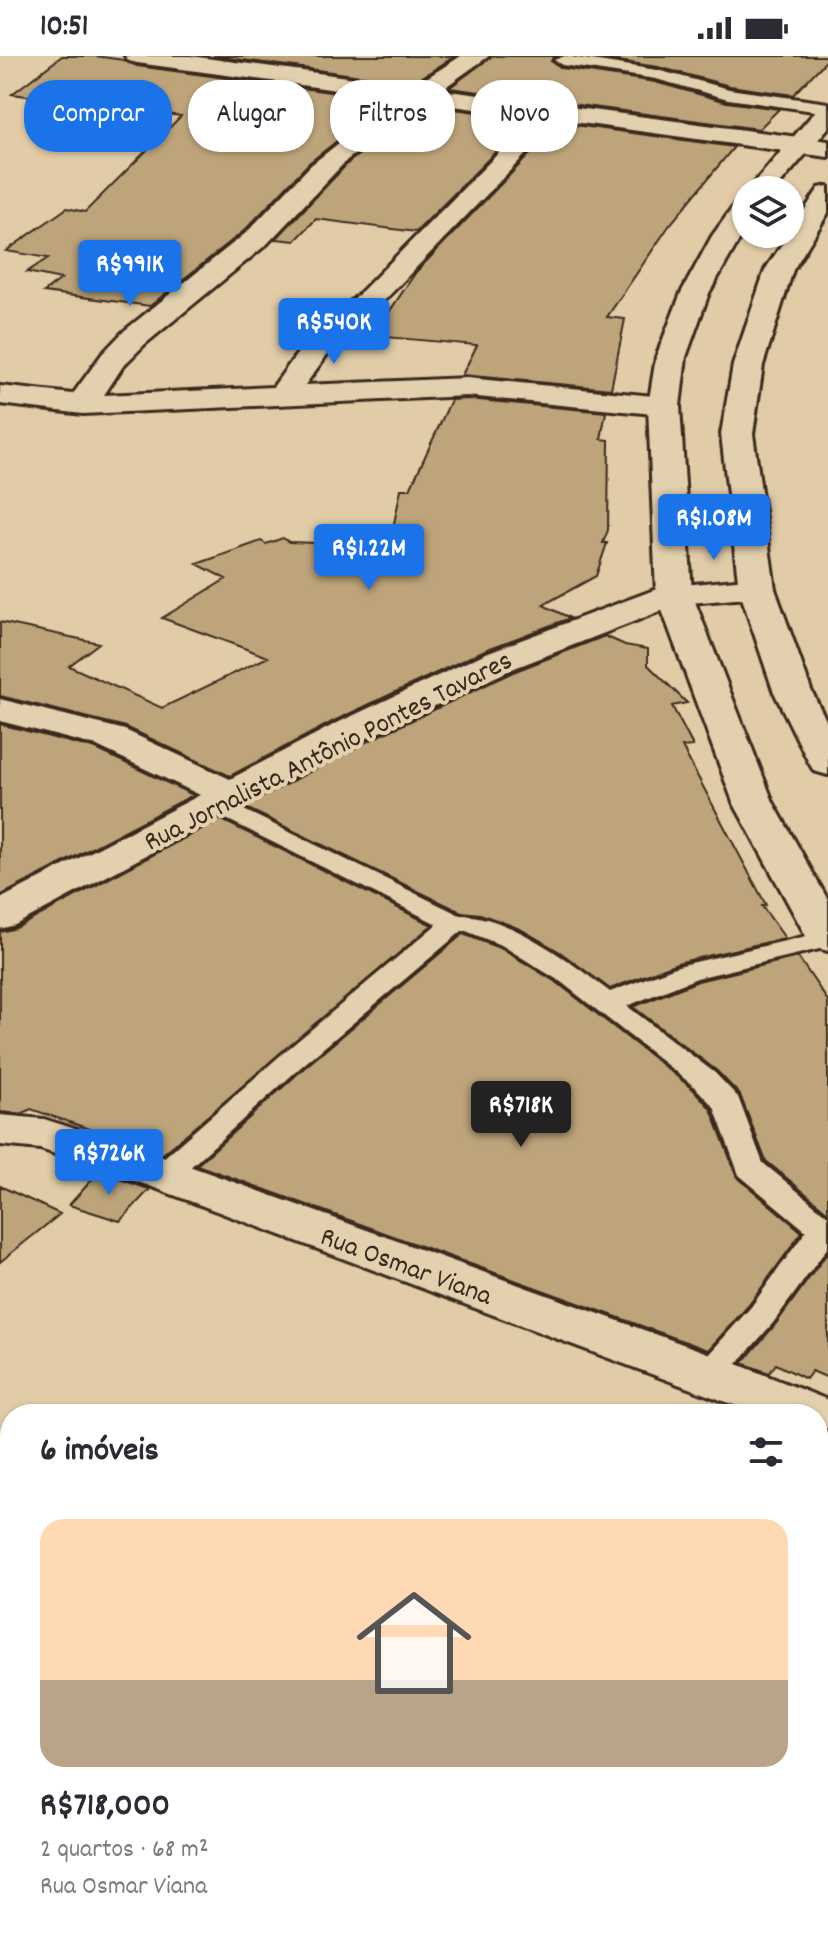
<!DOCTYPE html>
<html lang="pt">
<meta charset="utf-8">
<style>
body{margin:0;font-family:Dekko,sans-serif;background:#f2f2f3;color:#2b2b33;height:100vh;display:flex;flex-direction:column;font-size:30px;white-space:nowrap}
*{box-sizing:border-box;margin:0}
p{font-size:26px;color:#7c7c81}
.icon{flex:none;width:44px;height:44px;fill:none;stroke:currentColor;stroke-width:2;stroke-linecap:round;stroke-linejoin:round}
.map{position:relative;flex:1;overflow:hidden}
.sheet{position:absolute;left:0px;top:1348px;width:828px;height:538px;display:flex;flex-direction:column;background:#fff;border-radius:32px 32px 0 0;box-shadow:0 2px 6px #0004}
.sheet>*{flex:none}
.top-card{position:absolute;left:24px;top:24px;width:780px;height:72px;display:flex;gap:16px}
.tools{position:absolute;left:732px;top:120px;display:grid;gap:16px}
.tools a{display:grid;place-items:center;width:72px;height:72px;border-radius:50%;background:#fff;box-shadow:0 2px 6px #0004;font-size:40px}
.price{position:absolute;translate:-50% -68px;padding:0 18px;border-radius:8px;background:#1a73e8;color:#fff;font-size:26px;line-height:52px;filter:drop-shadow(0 2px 4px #0008)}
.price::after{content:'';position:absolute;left:50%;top:48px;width:24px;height:18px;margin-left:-12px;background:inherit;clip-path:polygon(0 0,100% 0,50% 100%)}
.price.active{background:#222;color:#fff}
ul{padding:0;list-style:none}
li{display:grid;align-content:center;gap:16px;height:424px;padding:0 40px}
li+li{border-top:2px solid #e1e1e2}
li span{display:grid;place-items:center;height:248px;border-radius:24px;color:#555}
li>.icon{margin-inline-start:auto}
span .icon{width:144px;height:144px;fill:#fffc;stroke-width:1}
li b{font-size:34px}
h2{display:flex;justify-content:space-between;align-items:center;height:96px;padding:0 40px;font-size:34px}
.tag{padding:0 28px;border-radius:32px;background:#fff;box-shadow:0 2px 6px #0004;font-size:28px;line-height:72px}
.tag.active{background:#1a73e8;color:#fff}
.status{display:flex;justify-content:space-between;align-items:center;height:56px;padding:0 40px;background:#fff;direction:ltr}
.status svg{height:22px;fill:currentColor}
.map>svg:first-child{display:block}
.building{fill:#bea47a;stroke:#3b2a1e;stroke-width:2}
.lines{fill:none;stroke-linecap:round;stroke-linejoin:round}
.lane-casing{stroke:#3b2a1e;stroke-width:6}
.street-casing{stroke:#3b2a1e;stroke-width:6}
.primary-casing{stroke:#3b2a1e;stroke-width:6}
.lane{fill:#e3d0ae;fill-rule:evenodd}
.street{fill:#e3d0ae;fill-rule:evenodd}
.primary{fill:#e3d0ae;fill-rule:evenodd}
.labels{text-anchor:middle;stroke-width:8;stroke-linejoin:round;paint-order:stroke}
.street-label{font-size:28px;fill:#3b2a1e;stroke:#e3d0ae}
</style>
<div class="status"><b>10:51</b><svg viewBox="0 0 49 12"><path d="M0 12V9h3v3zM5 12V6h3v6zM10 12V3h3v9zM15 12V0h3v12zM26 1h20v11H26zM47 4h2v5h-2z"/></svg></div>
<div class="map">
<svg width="828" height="1885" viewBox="0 0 828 1885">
<rect width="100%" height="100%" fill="#e1cca7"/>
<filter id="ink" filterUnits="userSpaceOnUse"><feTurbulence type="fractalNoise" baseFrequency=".0125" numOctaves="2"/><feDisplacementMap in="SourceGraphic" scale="16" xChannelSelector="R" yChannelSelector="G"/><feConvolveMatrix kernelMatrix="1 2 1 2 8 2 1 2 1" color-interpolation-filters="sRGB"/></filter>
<g filter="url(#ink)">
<path class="building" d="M62,0H95L124,4L137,10L389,44L309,107L245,174L150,250L44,236L61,223L27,216L48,202L6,195L67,152L85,156L181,60L12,38Z
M213,0H455L413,27Z
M492,0H556L551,5L562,12L655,26L727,46L779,53L759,73L449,32Z
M585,0H828V3L793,39L730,30L658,11Z
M424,49L528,63L416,176L316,163L295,185L276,183L349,106Z
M560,67L734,91L669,170L607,261L625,263L611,333L462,319L477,289L373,280L416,216Z
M467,343L606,356L601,383L609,384L608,474L603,487H607L596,520L543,549L570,562L485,594L334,665L230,720L126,671L0,640V566L99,587L69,610L162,652L268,601L162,562L226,523L197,508L261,485L266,488L283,482L289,486L316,487L343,478L386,507L401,433H410L451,344Z
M605,580L625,589L648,593V609L687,647L672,650L693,690L682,691L766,849L762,850L785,882L677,907L610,933L560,896L520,873L480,858L461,856L244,751L364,687L513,616Z
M0,668L96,693L193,739L0,840Z
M220,763L432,869L163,1098L31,1053L21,1058L0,1056V876L16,872Z
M463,878L502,893L559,928L693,1033L711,1053L737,1121L802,1176L749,1249L708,1294L197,1109L304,1012Z
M798,901L828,945V1156L766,1105L740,1039L717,1015L633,951L698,925Z
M99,1116L146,1132L150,1133L120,1165L69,1149Z
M0,1130L60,1158L0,1206Z
M828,1196V1322L812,1315L806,1323L776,1308L769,1317L742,1307L775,1269Z"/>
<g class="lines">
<defs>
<path id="lane" d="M565,0L657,14L729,33L828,47V57L728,43L656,23L562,9L554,4Z
M215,740L460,859C509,859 572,907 610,936L678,910L828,875V891L697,922L627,950L715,1017L738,1041L763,1107L828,1160V1191L773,1267L721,1326L709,1329L697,1326L692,1317L751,1251L806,1175L739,1119L714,1051L695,1031L561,926L503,890L466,875H462L302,1010L175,1125L164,1128L153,1125L149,1118L153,1111L282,998L437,868L206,753L202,748L206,743Z"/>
<path id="street" d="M125,0H190L414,30L461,0H489L441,34L828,85V101L559,64L377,252L334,289L305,329L467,322L664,341L675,343L680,350L675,357L664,359L467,340L83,358L0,348V330L73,338L102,298L124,275L247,176L311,109L396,42L137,7L129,5ZM423,46L534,61L357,240L312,277L273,331L104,339L123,310L145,288L267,188L347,104Z
M757,522L769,526L775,533L769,540L679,548L512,613L363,684L15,869L0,873V843L200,739L97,690L0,665V643L125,674L230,723L335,668L486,597L662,531Z
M0,1059L44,1063L181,1107L727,1304L828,1344V1372L818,1375V1358H758L147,1129L40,1093L0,1089Z"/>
<path id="primary" d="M828,49V72L775,134H748L819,51Z
M828,130V157L793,214L763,309L753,378L775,533L811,634L828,668V719L814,715L809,707L773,634L739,533L721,378L733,309L765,214L819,132Z
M746,145V172L709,237L686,301L680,350L692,538L773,746L828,844V895L813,891L807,882L733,746L656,538L648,350L656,301L681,237L712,180L736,147Z"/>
</defs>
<use href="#lane" class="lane-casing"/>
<use href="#street" class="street-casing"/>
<use href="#primary" class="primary-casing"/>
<use href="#lane" class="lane"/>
<use href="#street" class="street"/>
<use href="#primary" class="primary"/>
</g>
</g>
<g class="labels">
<g class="street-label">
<text transform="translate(327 693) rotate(-27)" y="10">Rua Jornalista Antônio Pontes Tavares</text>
<text transform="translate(407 1208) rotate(20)" y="10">Rua Osmar Viana</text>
</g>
</g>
</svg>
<div class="tools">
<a><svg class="icon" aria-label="layers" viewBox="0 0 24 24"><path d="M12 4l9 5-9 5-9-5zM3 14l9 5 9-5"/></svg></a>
</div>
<b class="price" style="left:130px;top:252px">R$991K</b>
<b class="price" style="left:334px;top:310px">R$540K</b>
<b class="price" style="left:714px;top:506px">R$1.08M</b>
<b class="price" style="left:369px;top:536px">R$1.22M</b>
<b class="price active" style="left:521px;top:1093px">R$718K</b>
<b class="price" style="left:109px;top:1141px">R$726K</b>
<div class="top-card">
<a class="tag active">Comprar</a>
<a class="tag">Alugar</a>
<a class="tag">Filtros</a>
<a class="tag">Novo</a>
</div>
<section class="sheet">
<h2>6 imóveis<svg class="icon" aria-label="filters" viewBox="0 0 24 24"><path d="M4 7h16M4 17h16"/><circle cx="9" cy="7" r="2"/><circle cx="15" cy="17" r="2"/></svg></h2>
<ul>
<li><span style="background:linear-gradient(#ffd9b3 65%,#b9a48a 0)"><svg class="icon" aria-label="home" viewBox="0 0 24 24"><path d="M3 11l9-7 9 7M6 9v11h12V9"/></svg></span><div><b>R$718,000</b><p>2 quartos · 68 m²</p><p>Rua Osmar Viana</p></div></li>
</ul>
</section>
</div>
